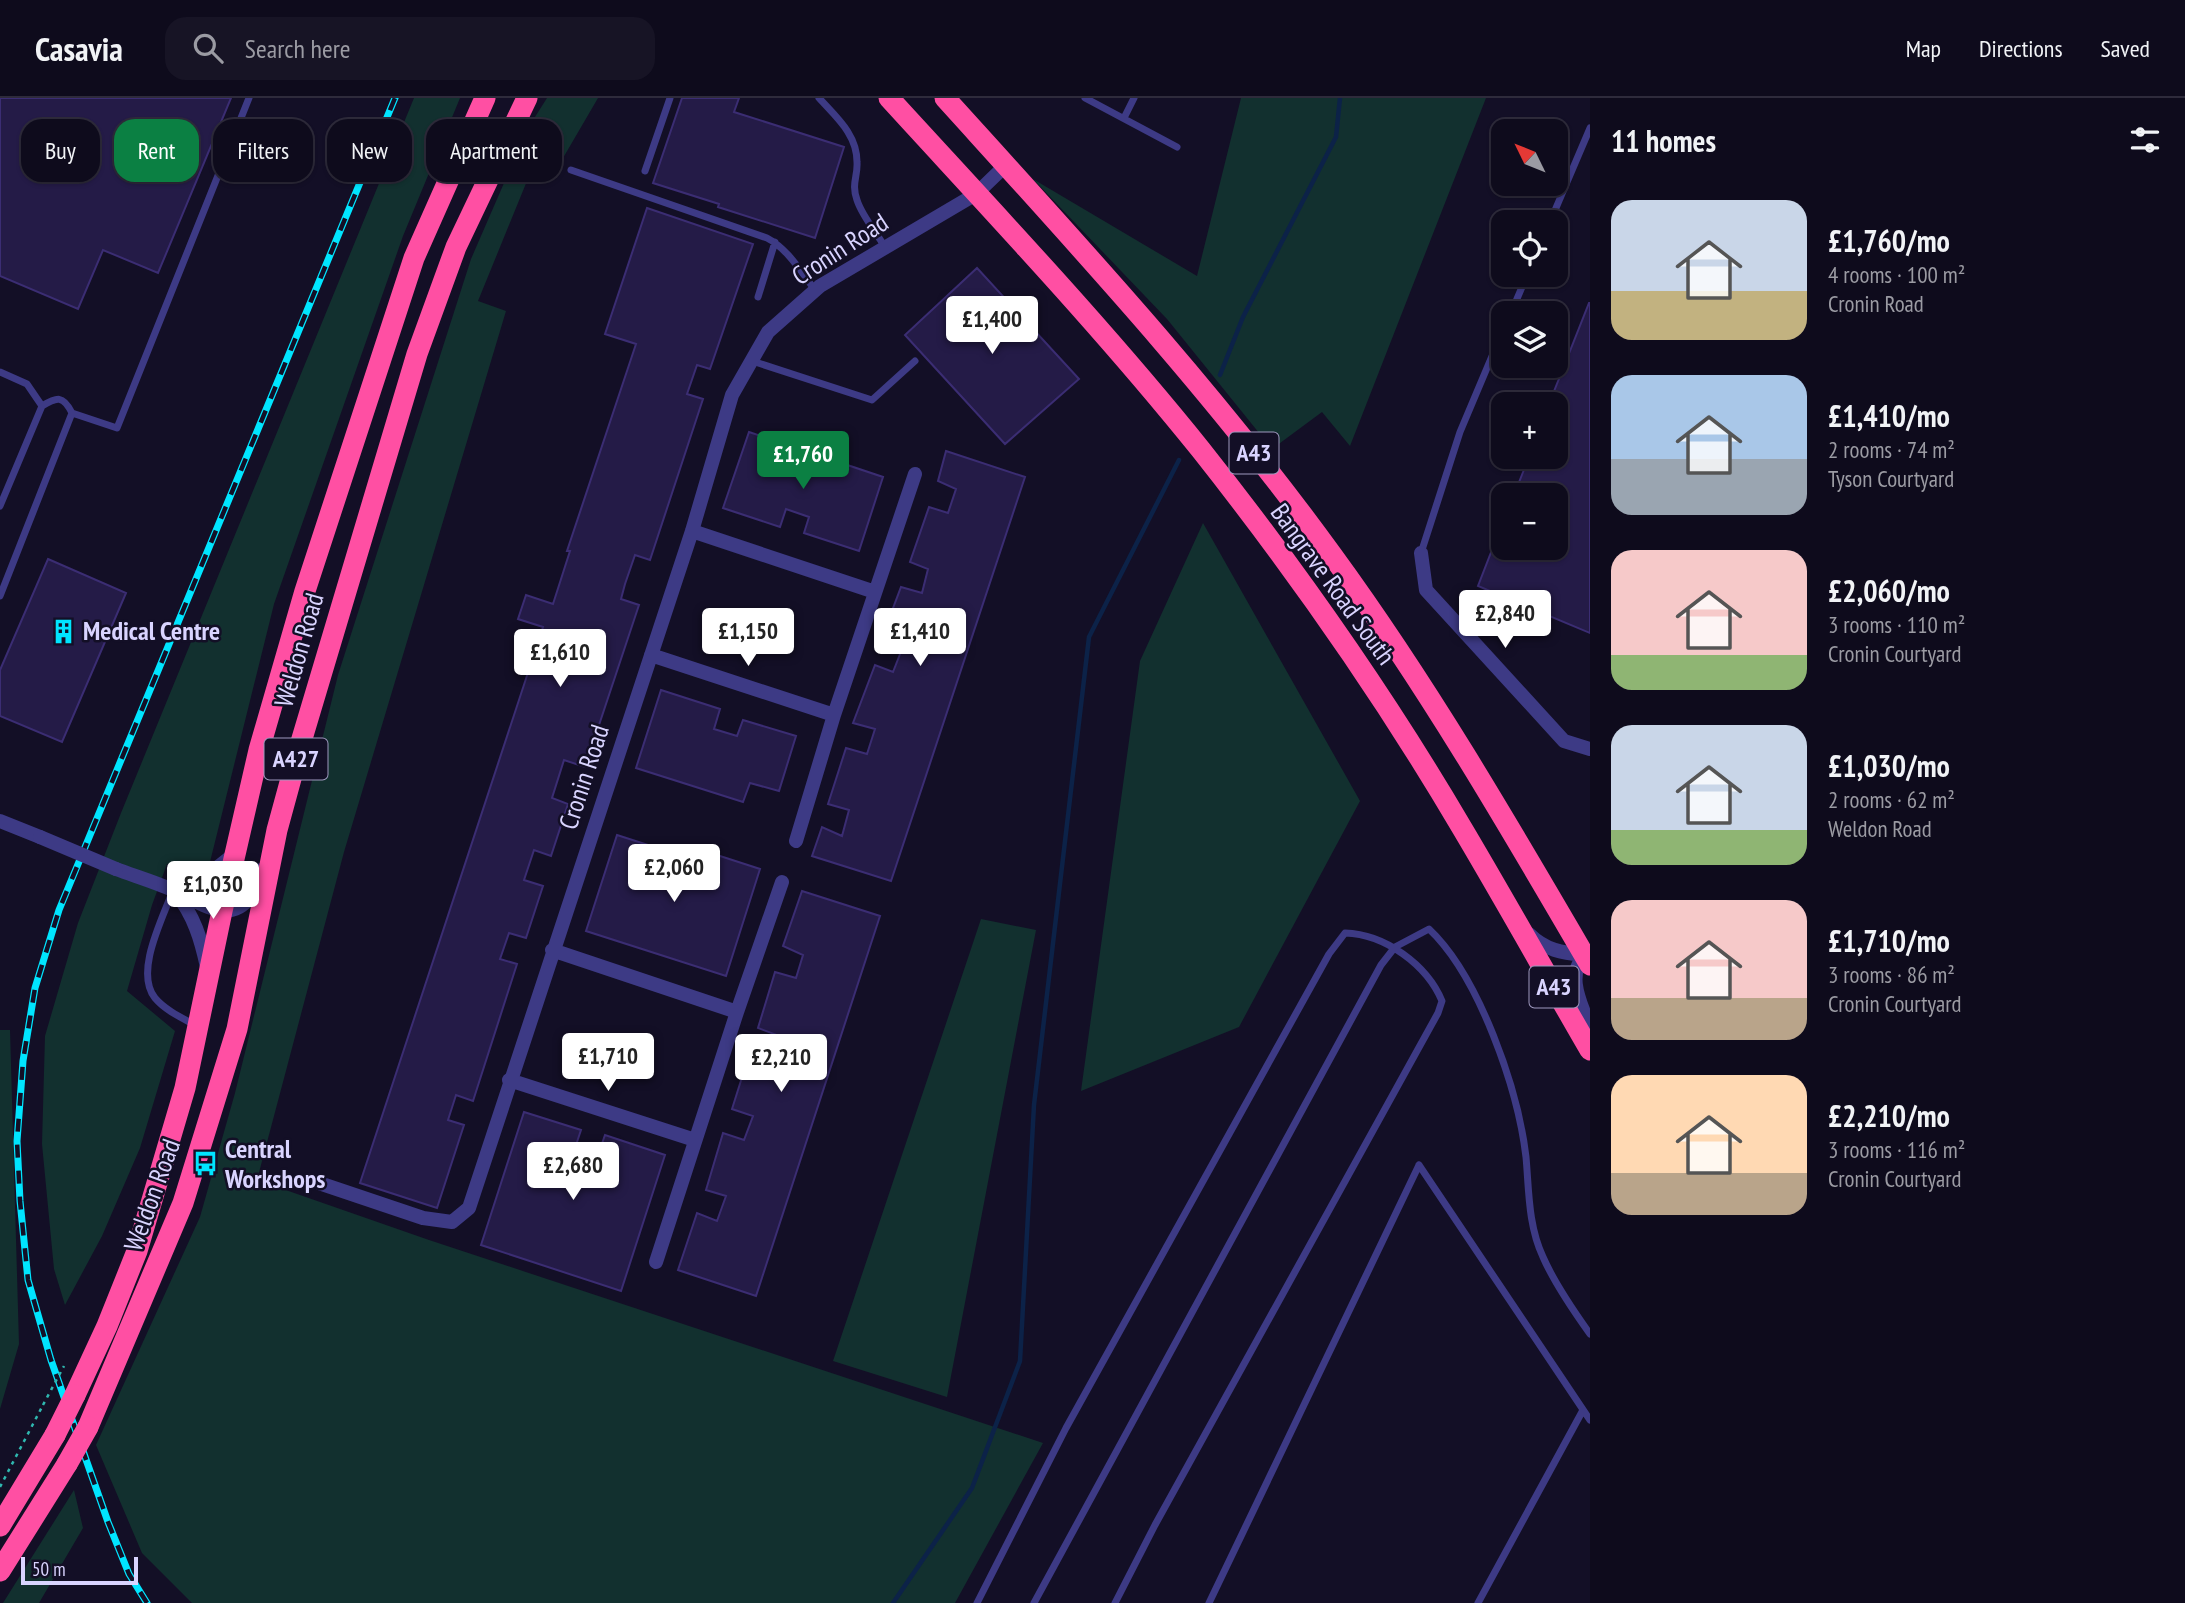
<!DOCTYPE html>
<meta charset="utf-8">
<style>
body{margin:0;font-family:"PT Sans Narrow",sans-serif;background:#171425;color:#f1f3f6;height:100vh;display:flex;flex-direction:column;font-size:26px;white-space:nowrap}
*{box-sizing:border-box;margin:0}
p{font-size:23px;color:#9b9ba3}
.icon{flex:none;width:38px;height:38px;fill:none;stroke:currentColor;stroke-width:2;stroke-linecap:round;stroke-linejoin:round}
.map{position:relative;flex:1;overflow:hidden}
.panel{display:flex;flex-direction:column;background:#0e0b1c;width:595px}
.panel>*{flex:none}
.top-card{position:absolute;left:21px;top:21px;width:665px;height:63px;display:flex;gap:14px}
.needle{width:46px;rotate:313deg}
.buttons{position:absolute;left:1491px;top:21px;display:grid;gap:14px}
.buttons a{display:grid;place-items:center;width:77px;height:77px;border-radius:14px;background:#0e0b1c;box-shadow:0 2px 5px #0004,0 0 0 2px #2e2b3b;font-size:35px}
.scale{position:absolute;left:21px;bottom:18px;width:117px;box-sizing:border-box;padding-left:7px;border:4px solid #d9d4ff;border-top:0;font-size:19px;line-height:24px;white-space:nowrap;color:#d9d4ff;-webkit-text-stroke:5px #130f26;paint-order:stroke}
.price{position:absolute;translate:-50% -60px;padding:0 16px;border-radius:7px;background:#fff;color:#222;font-size:23px;line-height:46px;filter:drop-shadow(0 2px 4px #0008)}
.price::after{content:'';position:absolute;left:50%;top:42px;width:21px;height:16px;margin-left:-10px;background:inherit;clip-path:polygon(0 0,100% 0,50% 100%)}
.price.current{background:#0b8043;color:#fff}
ul{padding:0;list-style:none}
li{display:flex;align-items:center;gap:21px;height:175px;padding:0 21px}
li span{display:grid;place-items:center;flex:none;width:196px;height:140px;border-radius:21px;color:#555}
li>.icon{margin-inline-start:auto}
span .icon{width:84px;height:84px;fill:#fffc;stroke-width:1}
li b{font-size:30px}
h2{display:flex;justify-content:space-between;align-items:center;height:84px;padding:0 21px;font-size:30px}
.chip{padding:0 24px;border-radius:21px;background:#0e0b1c;box-shadow:0 2px 5px #0004,0 0 0 2px #2e2b3b;font-size:24px;line-height:63px}
.chip.current{background:#0b8043;color:#fff}
header{display:flex;align-items:center;gap:42px;box-sizing:border-box;height:98px;padding:0 35px;background:#0e0b1c;border-bottom:2px solid #2e2b3b}
header strong{font-size:33px}
nav{display:flex;gap:38px;margin-inline-start:auto;font-size:24px}
.search{width:490px;height:63px;background:#171425;display:flex;align-items:center;gap:18px;box-sizing:border-box;padding:0 24px;border-radius:21px;color:#9b9ba3;font-size:26px}
main{display:flex;flex:1;min-height:0}
.map>svg:first-child{display:block}
.green{fill:#12302f}
.lines{fill:none;stroke-linecap:round;stroke-linejoin:round}
.stream{stroke:#0c2248;stroke-width:4.5}
.building{fill:#241b47;stroke:#3b2d73;stroke-width:2}
.path{stroke:#2fb8b0;stroke-width:2.5;stroke-dasharray:3.5 5;stroke-linecap:butt}
.lane{stroke:#3d3a85;stroke-width:7}
.street{stroke:#3d3a85;stroke-width:14}
.highway{stroke:#ff4fa3;stroke-width:21}
.rail-casing{stroke:#00e5ff;stroke-width:7}
.rail{stroke:#130f26;stroke-width:4.5;stroke-dasharray:13;stroke-linecap:butt}
.path-bridge{stroke:#2fb8b0;stroke-width:2.5;stroke-dasharray:3.5 5;stroke-linecap:butt}
.street-bridge{stroke:#3d3a85;stroke-width:14}
.highway-bridge{stroke:#ff4fa3;stroke-width:21}
.labels{text-anchor:middle;stroke-width:5;stroke-linejoin:round;paint-order:stroke}
.shield{fill:#130f26;stroke:#9e99be;stroke-width:2}
.shield-label{font-size:24px;font-weight:bold;fill:#d9d4ff}
.street-label{font-size:26px;fill:#d9d4ff;stroke:#130f26}
.poi-label{font-size:26px;font-weight:bold;fill:#d9d4ff;stroke:#130f26;text-anchor:start}
</style>
<header>
<strong>Casavia</strong>
<div class="search"><svg class="icon" aria-label="search" viewBox="0 0 24 24"><circle cx="10" cy="10" r="6"/><path d="M15 15l6 6"/></svg>Search here</div>
<nav><a>Map</a><a>Directions</a><a>Saved</a></nav>
</header>
<main>
<div class="map">
<svg width="1590" height="1505" viewBox="0 0 1590 1505">
<rect width="100%" height="100%" fill="#130f26"/>
<path class="green" d="M414,0H460L403,138L274,506L210,764L167,766L152,807L127,893L175,933L140,1050L102,1138L65,1207L54,1171L42,1046L45,938L78,825L121,715Z
M547,0H598L563,60L538,56L478,203L506,213L344,754L257,1082L429,1142L1043,1345L955,1505H192L142,1455L96,1347L200,1119L235,995L338,577L471,161L528,30Z
M1241,0H1486L1350,348L1322,314L1272,351L1167,221L1033,81L1197,178Z
M1203,425L1360,703L1239,929L1081,993L1140,563Z
M981,821L1036,832L947,1299L833,1263Z
M0,932H10L19,1246L0,1311Z
M74,1392L83,1430L39,1505H3Z"/>
<g class="lines">
<path class="stream" d="M1220,277L1243,219L1336,39L1340,0
M893,1505L972,1390L1020,1263L1034,1007L1089,539L1179,362"/>
</g>
<path class="building" d="M0,0H231L158,175L103,152L78,211L0,178Z
M682,0H739L734,14L844,49L815,140L718,109L719,106L653,85Z
M647,110L753,146L710,271L697,267L687,296L703,301L650,462L635,457L625,486L621,501L639,507L585,669L564,662L552,700L568,706L551,758L534,752L524,782L543,788L526,840L509,835L500,861L517,866L473,1003L456,997L448,1022L464,1027L437,1110L360,1085L543,529L518,521L526,497L553,506L570,453H567L636,246L605,236Z
M977,170L1079,281L1005,346L905,237Z
M1589,205H1590V535L1478,488L1502,426L1503,450H1556V397H1514L1529,359H1556V306H1549Z
M749,334L883,379L859,453L804,435L809,419L786,411L780,429L723,410Z
M946,353L1025,379L891,783L812,758L822,729L842,738L849,712L828,706L846,650L867,656L875,631L853,625L875,567L893,574L902,551L881,542L901,489L922,495L928,471L910,464L929,409L948,415L956,391L938,383Z
M48,461L126,495L62,644L0,618V572Z
M661,592L720,611L714,631L737,638L743,622L796,638L779,693L750,685L743,704L636,670Z
M617,737L713,768L717,757L760,771L726,878L586,833Z
M802,793L880,818L756,1198L678,1172L697,1115L717,1123L726,1098L706,1092L723,1035L744,1042L753,1018L732,1011L750,954L771,960L777,937L758,930L775,874L796,880L803,857L783,848Z
M524,1014L581,1032L575,1050L598,1057L605,1037L665,1057L621,1193L481,1147Z"/>
<g class="lines">
<path class="path" d="M0,1389L43,1307"/>
<path class="lane" d="M819,0C836,19 857,36 857,64C858,79 851,85 857,102C862,118 876,134 885,149
M1085,0L1177,49
M1124,20L1134,0
M571,72L767,140C788,151 801,174 815,192
M645,73L670,0
M1550,124L1590,30
M758,199L775,144
M1511,215L1527,177
M752,263L872,302L915,263
M0,274L27,286L42,308
M72,315L117,330L249,0
M0,408L42,308C57,299 63,297 72,315L0,498
M1421,455L1460,334L1503,232
M173,792C163,820 134,874 155,900C165,912 182,920 195,927
M1419,1067L1590,1322
M977,1505L1066,1330L1329,856L1345,835C1385,836 1427,867 1442,903L1438,915L1155,1427L1115,1505
M1034,1505L1381,867L1395,849L1429,831C1479,878 1518,991 1526,1059C1529,1092 1528,1127 1543,1159C1553,1182 1575,1215 1590,1236
M1209,1505L1419,1067
M1478,1505L1583,1312"/>
<path class="street" d="M692,433L875,494
M1421,455L1426,492L1564,643L1590,651
M651,557L834,617
M0,723L40,739
M796,743L834,617L915,376
M116,771C135,778 155,784 173,792C198,803 229,829 251,798C256,791 258,780 261,772
M173,792C197,786 215,772 234,756
M176,795C194,818 201,841 207,869
M1529,836C1545,852 1562,855 1584,857
M552,852L737,914
M1589,855C1563,872 1581,907 1590,929
M509,982L695,1042
M319,1085L423,1120L452,1124L469,1110L692,433L732,297L768,234L820,188L976,96L1006,67
M656,1164L737,914L782,784"/>
<path class="highway" d="M889,0C995,116 1103,230 1201,352C1296,472 1385,599 1462,730C1506,804 1547,878 1590,952
M945,0C1079,148 1215,295 1332,457C1427,587 1509,728 1590,867
M75,1297L107,1228L137,1153L185,990L222,813L259,652L305,493L414,160L485,0
M88,1329L183,1105L237,931L277,732L301,644L417,256L456,149L527,0
M0,1428L55,1337
M0,1473L67,1366"/>
<defs>
<path id="rail" d="M147,1505L129,1476L108,1424L51,1262L28,1182L20,1103L17,1043L23,963L35,890L59,812L395,0"/>
</defs>
<use href="#rail" class="rail-casing"/>
<use href="#rail" class="rail"/>
<path class="path-bridge" d="M43,1307L64,1268"/>
<path class="street-bridge" d="M40,739L116,771"/>
<path class="highway-bridge" d="M55,1337L75,1297
M67,1366L88,1329"/>
</g>
<defs>
<symbol id="building-bare" viewBox="-9 -9 18 18"><path d="M-4-6H4V6H1V3H-1V6H-4ZM-2.5-4.3h1.7v1.8h-1.7ZM.8-4.3h1.7v1.8H.8ZM-2.5-1h1.7V.8h-1.7ZM.8-1h1.7V.8H.8Z" fill="#00e5ff" stroke="#130f26" stroke-width="2.5" paint-order="stroke"/></symbol>
<symbol id="bus-bare" viewBox="-9 -9 18 18"><path d="M-5-6H5V4H4V6H2V4H-2V6H-4V4H-5ZM-3.5-4V0h7V-4ZM-3.5 1.2v1.5H-2V1.2ZM2 1.2v1.5H3.5V1.2Z" fill="#00e5ff" stroke="#130f26" stroke-width="2.5" paint-order="stroke"/></symbol>
</defs>
<g fill-rule="evenodd">
<use href="#building-bare" x="46" y="516" width="35" height="35"/>
<use href="#bus-bare" x="188" y="1048" width="35" height="35"/>
</g>
<g class="labels">
<g class="shield">
<rect x="1229.5" y="334.5" width="49" height="41" rx="5"/>
<rect x="264.5" y="640.5" width="63" height="41" rx="5"/>
<rect x="1529.5" y="868.5" width="49" height="41" rx="5"/>
</g>
<g class="shield-label">
<text x="1254" y="363">A43</text>
<text x="296" y="669">A427</text>
<text x="1554" y="897">A43</text>
</g>
<g class="street-label">
<text transform="translate(840 151) rotate(-33)" y="9">Cronin Road</text>
<text transform="translate(1333 486) rotate(54)" y="9">Bangrave Road South</text>
<text transform="translate(299 552) rotate(-74)" y="9">Weldon Road</text>
<text transform="translate(584 679) rotate(-72)" y="9">Cronin Road</text>
<text transform="translate(152 1097) rotate(-70)" y="9">Weldon Road</text>
</g>
<g class="poi-label">
<text x="83" y="542">Medical Centre</text>
<text x="225" y="1060">Central<tspan x="225" dy="30">Workshops</tspan></text>
</g>
</g>
</svg>
<div class="buttons">
<a><svg class="needle" viewBox="-14 -14 28 28"><path d="M0-13l5 13h-10z" fill="#e53935"/><path d="M0 13l5-13h-10z" fill="#9b9ba3"/></svg></a>
<a><svg class="icon" aria-label="locate" viewBox="0 0 24 24"><circle cx="12" cy="12" r="6"/><path d="M12 2v4M12 18v4M2 12h4M18 12h4"/></svg></a>
<a><svg class="icon" aria-label="layers" viewBox="0 0 24 24"><path d="M12 4l9 5-9 5-9-5zM3 14l9 5 9-5"/></svg></a>
<a>+</a>
<a>−</a>
</div>
<div class="scale">50 m</div>
<b class="price" style="left:992px;top:258px">£1,400</b>
<b class="price current" style="left:803px;top:393px">£1,760</b>
<b class="price" style="left:1505px;top:552px">£2,840</b>
<b class="price" style="left:748px;top:570px">£1,150</b>
<b class="price" style="left:920px;top:570px">£1,410</b>
<b class="price" style="left:560px;top:591px">£1,610</b>
<b class="price" style="left:674px;top:806px">£2,060</b>
<b class="price" style="left:213px;top:823px">£1,030</b>
<b class="price" style="left:608px;top:995px">£1,710</b>
<b class="price" style="left:781px;top:996px">£2,210</b>
<b class="price" style="left:573px;top:1104px">£2,680</b>
<div class="top-card">
<a class="chip">Buy</a>
<a class="chip current">Rent</a>
<a class="chip">Filters</a>
<a class="chip">New</a>
<a class="chip">Apartment</a>
</div>
</div>
<section class="panel">
<h2>11 homes<svg class="icon" aria-label="filters" viewBox="0 0 24 24"><path d="M4 7h16M4 17h16"/><circle cx="9" cy="7" r="2"/><circle cx="15" cy="17" r="2"/></svg></h2>
<ul>
<li><span style="background:linear-gradient(#c9d6e8 65%,#c2b280 0)"><svg class="icon" aria-label="home" viewBox="0 0 24 24"><path d="M3 11l9-7 9 7M6 9v11h12V9"/></svg></span><div><b>£1,760/mo</b><p>4 rooms · 100 m²</p><p>Cronin Road</p></div></li>
<li><span style="background:linear-gradient(#a9c7e8 60%,#9aa5b1 0)"><svg class="icon" aria-label="home" viewBox="0 0 24 24"><path d="M3 11l9-7 9 7M6 9v11h12V9"/></svg></span><div><b>£1,410/mo</b><p>2 rooms · 74 m²</p><p>Tyson Courtyard</p></div></li>
<li><span style="background:linear-gradient(#f6c9c9 75%,#8fb573 0)"><svg class="icon" aria-label="home" viewBox="0 0 24 24"><path d="M3 11l9-7 9 7M6 9v11h12V9"/></svg></span><div><b>£2,060/mo</b><p>3 rooms · 110 m²</p><p>Cronin Courtyard</p></div></li>
<li><span style="background:linear-gradient(#c9d6e8 75%,#8fb573 0)"><svg class="icon" aria-label="home" viewBox="0 0 24 24"><path d="M3 11l9-7 9 7M6 9v11h12V9"/></svg></span><div><b>£1,030/mo</b><p>2 rooms · 62 m²</p><p>Weldon Road</p></div></li>
<li><span style="background:linear-gradient(#f6c9c9 70%,#b9a48a 0)"><svg class="icon" aria-label="home" viewBox="0 0 24 24"><path d="M3 11l9-7 9 7M6 9v11h12V9"/></svg></span><div><b>£1,710/mo</b><p>3 rooms · 86 m²</p><p>Cronin Courtyard</p></div></li>
<li><span style="background:linear-gradient(#ffd9b3 70%,#b9a48a 0)"><svg class="icon" aria-label="home" viewBox="0 0 24 24"><path d="M3 11l9-7 9 7M6 9v11h12V9"/></svg></span><div><b>£2,210/mo</b><p>3 rooms · 116 m²</p><p>Cronin Courtyard</p></div></li>
</ul>
</section>
</main>
